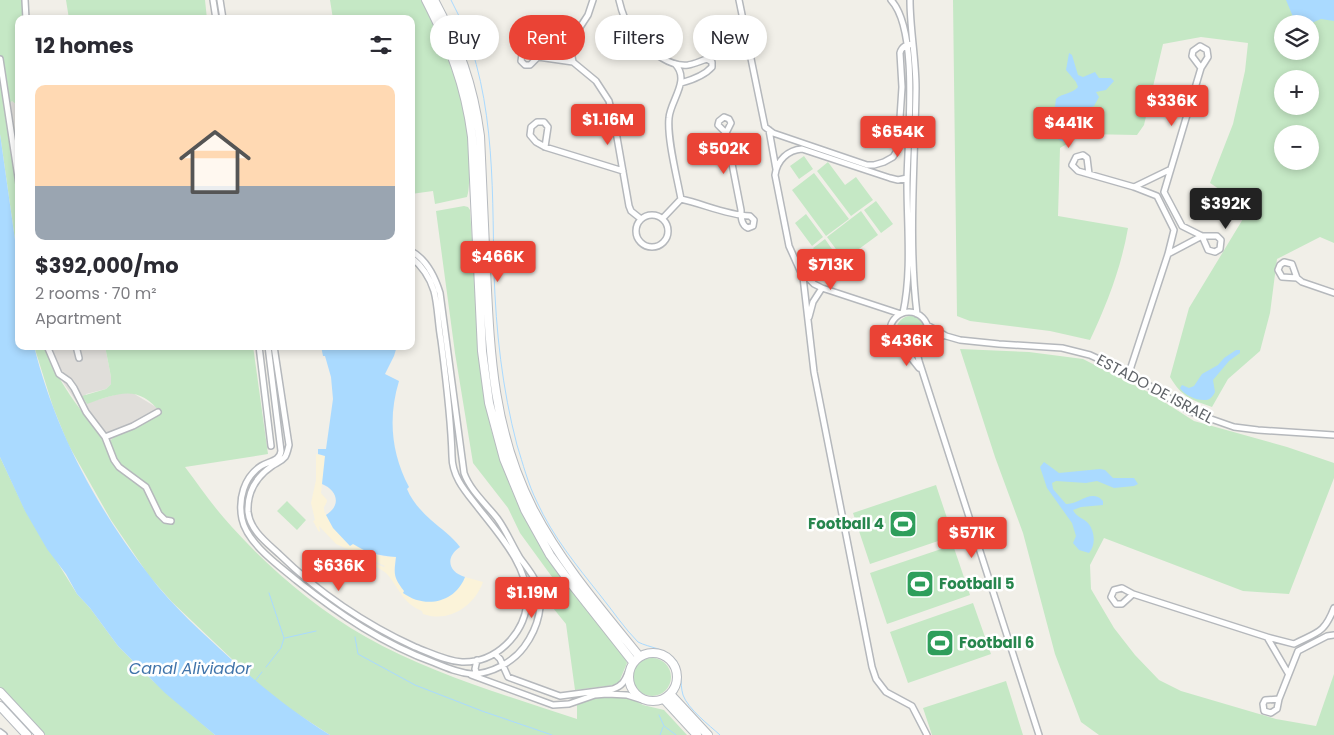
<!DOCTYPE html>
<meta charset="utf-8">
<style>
body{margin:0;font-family:Poppins,sans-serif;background:#f2f2f3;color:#2b2b33;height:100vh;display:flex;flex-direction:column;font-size:19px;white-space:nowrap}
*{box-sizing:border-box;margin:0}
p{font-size:16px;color:#7c7c81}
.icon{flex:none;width:28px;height:28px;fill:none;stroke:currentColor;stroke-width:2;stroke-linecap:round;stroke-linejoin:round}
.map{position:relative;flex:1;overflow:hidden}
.sheet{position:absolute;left:15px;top:15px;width:400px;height:335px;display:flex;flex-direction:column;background:#fff;border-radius:10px;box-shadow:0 2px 8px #0003}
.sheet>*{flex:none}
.banner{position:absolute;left:430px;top:15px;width:475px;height:45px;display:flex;gap:10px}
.fabs{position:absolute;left:1274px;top:15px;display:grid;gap:10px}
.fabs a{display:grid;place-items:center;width:45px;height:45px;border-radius:50%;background:#fff;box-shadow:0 2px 8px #0003;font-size:25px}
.price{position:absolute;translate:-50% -42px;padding:0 11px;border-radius:5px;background:#ea4335;color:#fff;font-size:16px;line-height:32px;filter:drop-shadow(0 1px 2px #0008)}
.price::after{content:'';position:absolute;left:50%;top:30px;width:15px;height:11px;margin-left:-8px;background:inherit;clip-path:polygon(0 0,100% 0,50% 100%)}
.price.selected{background:#222;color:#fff}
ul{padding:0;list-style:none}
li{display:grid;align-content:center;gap:10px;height:265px;padding:0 20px}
li span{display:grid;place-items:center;height:155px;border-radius:10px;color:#555}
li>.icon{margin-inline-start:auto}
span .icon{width:90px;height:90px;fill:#fffc;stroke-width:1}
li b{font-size:21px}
h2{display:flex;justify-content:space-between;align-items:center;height:60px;padding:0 20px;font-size:21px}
.chip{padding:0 18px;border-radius:22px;background:#fff;box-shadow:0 2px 8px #0003;font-size:18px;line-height:45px}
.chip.selected{background:#ea4335;color:#fff}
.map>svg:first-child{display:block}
.industrial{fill:#e0deda}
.green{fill:#c5e8c5;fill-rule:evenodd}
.sand{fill:#fbf3d9}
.water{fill:#aadaff}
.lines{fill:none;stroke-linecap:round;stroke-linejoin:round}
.stream{stroke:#aadaff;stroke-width:1}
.street-casing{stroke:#b5b8bc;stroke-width:8}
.secondary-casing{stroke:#b6babf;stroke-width:10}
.street{stroke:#fff;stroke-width:5}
.secondary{stroke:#fff;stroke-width:8}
.labels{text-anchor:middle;stroke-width:5;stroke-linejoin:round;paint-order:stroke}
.street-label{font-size:15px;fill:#5f6368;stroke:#fff}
.leisure-label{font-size:15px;font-weight:bold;fill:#27864d;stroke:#fff;text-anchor:start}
.water-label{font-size:16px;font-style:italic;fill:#4174aa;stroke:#fff}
</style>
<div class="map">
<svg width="1334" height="735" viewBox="0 0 1334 735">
<rect width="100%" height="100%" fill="#f1efe8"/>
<path class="industrial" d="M12,101L19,107V189L6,106Z
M45,346H105L111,377V384L106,389L86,394L84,400L87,403L121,393L131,392L156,407L162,414L117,435L109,442L105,440L91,423L58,375L47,354Z"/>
<path class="green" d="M0,0H22L24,19H19V107L12,101L6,107L19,189V268L0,134Z
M66,0H205L207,19H69Z
M330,0H421C429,15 438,29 445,44C462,84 467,126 471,169C468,179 470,188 467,197L435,204L433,191L411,194V19H333Z
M953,0H1334V243L1320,237L1277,259L1270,313L1260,351L1228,379L1212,407C1190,399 1183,398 1170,377L1189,308L1249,209L1210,183L1233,124L1245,71L1248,43L1201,37L1163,44L1144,125L1137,135L1084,134L1060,148L1058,216L1128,228C1121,268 1107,304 1090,340L1050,331L970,321L957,316ZM1282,24H1310V51H1282ZM1282,79H1310V106H1282ZM1282,134H1310V161H1282Z
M804,156L813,169L799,179L790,166Z
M828,162L845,185L856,177L873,200L851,216L817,171Z
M814,173L849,219L826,236L792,190Z
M876,201L893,224L881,233L864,210Z
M464,206L468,207L470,210L482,384L491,429L503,467L524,516L625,658L627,663L619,682L614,685L575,690L566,624L549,603L563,592L520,533L508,508L473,463L455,353L436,211Z
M861,211L878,235L844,260L827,237Z
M806,214L823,237L812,246L795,223Z
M825,239L841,262L830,270L813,248Z
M896 331a15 15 0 1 1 30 0a15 15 0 1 1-30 0Z
M34,346H45C53,376 85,417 105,440L109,442L116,435L161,414C139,383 117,394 87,404L82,396L106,389L111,384V377L105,346H253L268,454L185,467C198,484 210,502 224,518C264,564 312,606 366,637C431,674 506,695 577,719V704L597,698L609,696L628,697L643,705L664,710L687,735H330L279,702L255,681L172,602L149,576L111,520L68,444L53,407Z
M960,349L1029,352L1083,359L1150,393L1194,421L1287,447L1334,463V478L1289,594L1243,591L1104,538L1090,565L1091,589L1114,628L1135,655L1159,680L1181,691L1276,719L1316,726L1334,674V735H1099L1081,722L1055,654L1023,533L995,457Z
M0,457L25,510L77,594L90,608L118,646L152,680L215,735H43L0,689Z
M936,485L953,536L870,564L853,513Z
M287,501L306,520L297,530L277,511Z
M953,545L970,595L887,624L870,573Z
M973,603L991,654L908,683L890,632Z
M633 677a19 19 0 1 1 38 0a19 19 0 1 1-38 0Z
M1006,681L1023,735H932L923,708Z"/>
<path class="sand" d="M316,454L325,456L321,493L327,500C327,503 325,505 324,507C323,514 331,520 335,524C354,545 366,557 396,557C393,574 394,577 404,591L463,582L465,577L483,582C474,607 448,623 423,614L422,611C401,602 400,588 386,573C381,569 374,566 369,562V561L384,567L385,566L336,544L319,526L320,531L319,532L313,521L315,520L311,503L316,480Z"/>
<path class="water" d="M1286,0H1334V21L1321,19L1309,24H1296Z
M1069,53L1072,55L1078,75L1083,77L1095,72L1099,78H1111L1114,81L1106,90L1096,92L1099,97L1094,106C1083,110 1073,112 1071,125L1077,136C1071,144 1056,144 1054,132C1053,126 1057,121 1059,115L1055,107L1056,99C1062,93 1072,94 1078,87L1076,82L1066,70Z
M0,134L19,268V346H34C54,428 97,509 149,575C172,606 203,633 231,659C263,688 293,712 330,735H215L165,693L118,646L90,608L77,594L66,574L47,549L25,511L0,457Z
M321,346H397L394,356L385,374L399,381C388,417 391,453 409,487L407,489C412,501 421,511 431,520C441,529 452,536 460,547C445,557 448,572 465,577C455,603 425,609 403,593L404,591C393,577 394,574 396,557C380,556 367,553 353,544L350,546L333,528L326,515C342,505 337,490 322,484L325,456L318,454V449H326L333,399L331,377L325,356H323Z
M1236,350H1240V353L1229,361L1213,380L1215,392C1213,396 1210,400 1206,400C1197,401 1184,395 1180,388L1182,385L1189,388L1194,386L1202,374L1218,365L1224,358Z
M1044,462L1059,473L1100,469L1105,470L1113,478H1134L1138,484L1134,486L1114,488L1097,481L1086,483L1056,481L1052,483L1053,489L1066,504C1079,505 1091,488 1103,501V505L1081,507L1073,510C1076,517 1083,518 1088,523C1095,531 1096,545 1089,553L1079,550L1073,543L1076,536L1072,523L1047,488L1040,467Z"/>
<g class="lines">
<path class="stream" d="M451,0C496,83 492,181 494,273C496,331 502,388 517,445C523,464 528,484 537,502C553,537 577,566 600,595C613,611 624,628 638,642C650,648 664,648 674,658C684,669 679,682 683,695C688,709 709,725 720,735
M355,637L358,654L415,685L482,711L552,735
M285,638L316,631
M266,667L281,648L284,638L269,593
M255,681L262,672
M659,715L664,726L676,735
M660,735L663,727"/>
<defs>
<path id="street" d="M25,0L26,19
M213,0L216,19
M220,0L223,19
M619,0C625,27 637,44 662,58C670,63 678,66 688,65C695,64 700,61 707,59L712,62V67C704,76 692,80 681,83
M739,0L765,127L773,133L867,165H874L884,162L893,157L898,149L902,87L900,53C902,46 906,45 913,44
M891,0C920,31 907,141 907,184C907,226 912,271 903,313
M910,0C910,29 916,59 916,88C915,163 908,240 917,314
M569,41L573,62L538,57L527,51L522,54L521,61L525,65H530L538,57L549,52L569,41L575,35L588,15L593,0
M0,59L19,184
M573,62L596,81L609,101L615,126L629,206L631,211L641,219
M675,64C691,80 670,101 669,118C667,139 677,177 681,199
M1201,68L1192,56L1193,51L1200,46L1207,50L1208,57L1201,68L1164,192L1182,226L1202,236
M769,130L776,169
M545,147L548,127L544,122H537L531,127L530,135L536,142L545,147L623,171
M1089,174L1087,158L1083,155L1076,157L1072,165L1078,171L1134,187L1157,196L1174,230L1168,254L1129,373
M907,178L898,180L890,178L802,149C788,150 777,160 775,175L789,246L803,277L814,372L872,667L876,679L886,692L912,706L927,735
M1134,187L1169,170
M636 231a16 16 0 1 1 32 0a16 16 0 1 1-32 0Z
M663,218L681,199C704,204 726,215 750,216L754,220L753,226L748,228C741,225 741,217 741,210L726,133L718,125L719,121L724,117L729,119L731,123L726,133
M1168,254L1202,236H1217L1221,240L1220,249L1215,252L1208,250L1202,236
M803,273L814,284L822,288L813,302L809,317
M1297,278L1292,264L1284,262L1280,265L1278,270L1282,277L1297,278L1302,282L1334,293
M822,288L901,314
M890 331a19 19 0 1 1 38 0a19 19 0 1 1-38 0Z
M927,325L946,336L960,340L999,344L1062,348L1090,355L1129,373L1191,412L1234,427L1258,430L1334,435
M927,338L943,336
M47,346L59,374L69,381L74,388L86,412L105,437L114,460L119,467L146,487L159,514L165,520L171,521
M76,346L79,358
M259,346L271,446
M268,346L281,451C280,461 269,461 261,466C244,477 238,499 242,519C247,543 278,565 296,580C340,615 383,644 435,663C447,668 459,673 472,674C491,674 513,662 524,647C538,628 546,602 535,580C531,572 525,565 520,558C512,545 506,530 497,518C486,504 470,490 464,473L440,293C435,277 426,259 411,251
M274,346L289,445C288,449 287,454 285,457C281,462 276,463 272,466C256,477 247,493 248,512C250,530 266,542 279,554C319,593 365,624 415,647C431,653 446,661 462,662C496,663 523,635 527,604C531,570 499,534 480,510C467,493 452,478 452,456C451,417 446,379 441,340C438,324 438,306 434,291C430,278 422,266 411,257
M916,348L919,361L1039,735
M904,349L919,368
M105,437L133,426L158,412
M1133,594L1122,604H1116L1111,597L1114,590L1122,588L1133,594L1267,637L1288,673
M527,605L531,609L540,606
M1267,637L1294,644C1317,632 1324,634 1334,608
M495,654L500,659L508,677L560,696L613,689C622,686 625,681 628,673
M477,660L475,669L478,676
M471,675L553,705L569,704L595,695L607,694L627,695L643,700
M1279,699L1265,700L1263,704L1264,711L1271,713L1277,709L1279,699L1298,651L1327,636L1334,635
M0,732L4,735"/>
<path id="secondary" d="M426,0C450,47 465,83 472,137L482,351L489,403L504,459L525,510L550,555L566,577L633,662
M434,0C459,46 473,84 480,136C482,180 484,225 486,269C490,354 493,431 533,509C561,563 601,609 639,656
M629 677a24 24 0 1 1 48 0a24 24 0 1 1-48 0Z
M0,692L40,735
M670,694L708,735
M664,699L697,735
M0,706L27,735"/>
</defs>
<use href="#street" class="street-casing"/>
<use href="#secondary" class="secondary-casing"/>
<use href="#street" class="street"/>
<use href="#secondary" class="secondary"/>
</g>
<defs>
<symbol id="stadium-square" viewBox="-11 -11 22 22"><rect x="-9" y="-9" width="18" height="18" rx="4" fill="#2e9e5b" stroke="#fff"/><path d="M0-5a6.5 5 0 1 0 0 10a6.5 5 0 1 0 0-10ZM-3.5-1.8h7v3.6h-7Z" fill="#fff"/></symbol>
</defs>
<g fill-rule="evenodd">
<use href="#stadium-square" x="887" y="508" width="32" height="32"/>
<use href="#stadium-square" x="904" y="568" width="32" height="32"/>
<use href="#stadium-square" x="924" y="627" width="32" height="32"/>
</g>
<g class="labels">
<g class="street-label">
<text transform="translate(1155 389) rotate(28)" y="5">ESTADO DE ISRAEL</text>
</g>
<g class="leisure-label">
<text x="884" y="529" text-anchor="end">Football 4</text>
<text x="939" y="589">Football 5</text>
<text x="959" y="648">Football 6</text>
</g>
<g class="water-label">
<text x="190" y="674">Canal Aliviador</text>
</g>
</g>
</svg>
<div class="fabs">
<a><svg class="icon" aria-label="layers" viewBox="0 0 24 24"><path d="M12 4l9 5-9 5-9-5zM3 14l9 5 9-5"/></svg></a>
<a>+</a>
<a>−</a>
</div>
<b class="price" style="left:1172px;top:127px">$336K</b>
<b class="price" style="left:608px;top:146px">$1.16M</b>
<b class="price" style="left:1069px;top:149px">$441K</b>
<b class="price" style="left:898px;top:158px">$654K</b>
<b class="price" style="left:724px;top:175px">$502K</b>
<b class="price selected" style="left:1226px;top:230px">$392K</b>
<b class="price" style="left:498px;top:283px">$466K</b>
<b class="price" style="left:831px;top:291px">$713K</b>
<b class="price" style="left:907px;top:367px">$436K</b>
<b class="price" style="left:972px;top:559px">$571K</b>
<b class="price" style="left:339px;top:592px">$636K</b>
<b class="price" style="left:532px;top:619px">$1.19M</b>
<div class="banner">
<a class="chip">Buy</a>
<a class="chip selected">Rent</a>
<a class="chip">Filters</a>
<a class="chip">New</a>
</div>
<section class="sheet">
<h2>12 homes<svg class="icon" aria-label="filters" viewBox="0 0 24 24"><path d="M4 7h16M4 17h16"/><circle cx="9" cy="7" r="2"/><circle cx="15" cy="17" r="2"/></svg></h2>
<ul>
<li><span style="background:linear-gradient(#ffd9b3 65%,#9aa5b1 0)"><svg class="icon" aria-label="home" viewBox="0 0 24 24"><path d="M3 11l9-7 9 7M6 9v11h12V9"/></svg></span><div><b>$392,000/mo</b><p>2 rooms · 70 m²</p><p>Apartment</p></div></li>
</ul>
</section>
</div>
